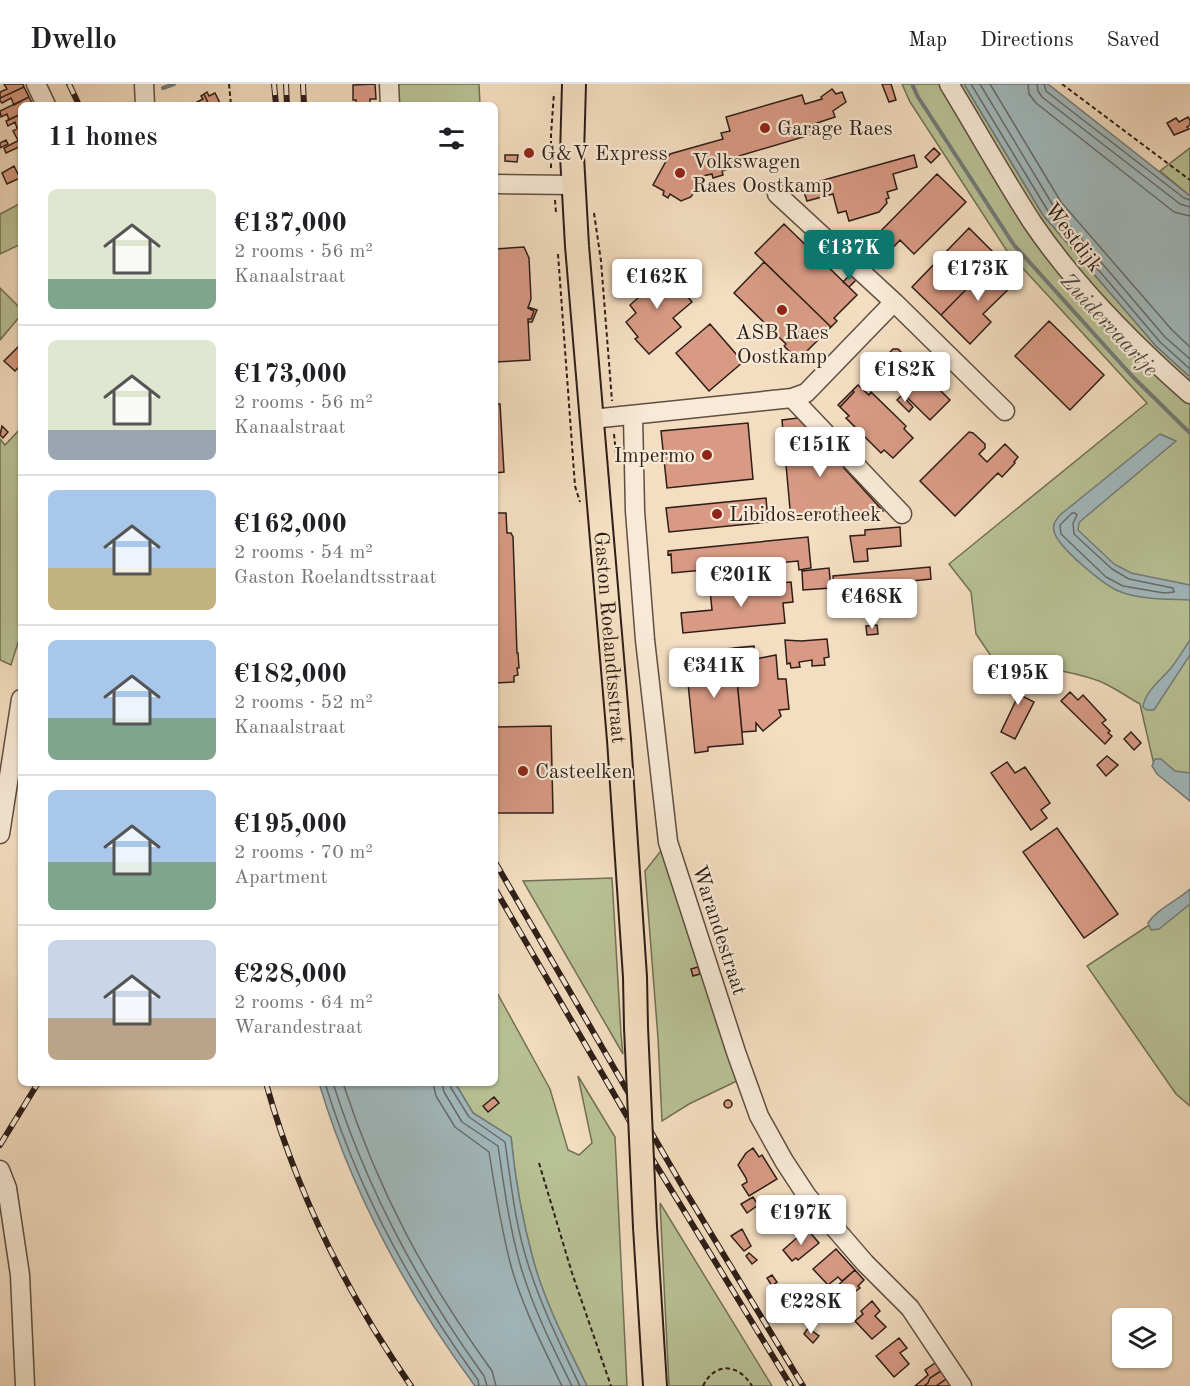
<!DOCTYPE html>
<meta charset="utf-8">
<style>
body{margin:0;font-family:"Old Standard TT",serif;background:#f6f6f6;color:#202124;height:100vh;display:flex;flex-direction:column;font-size:22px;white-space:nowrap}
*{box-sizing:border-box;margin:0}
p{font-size:20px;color:#757577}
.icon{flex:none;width:33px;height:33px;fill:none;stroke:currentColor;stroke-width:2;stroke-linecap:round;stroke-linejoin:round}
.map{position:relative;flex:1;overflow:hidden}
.drawer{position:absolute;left:18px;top:18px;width:480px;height:984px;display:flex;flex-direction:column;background:#fff;border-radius:9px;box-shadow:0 2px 4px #0004}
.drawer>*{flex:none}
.buttons{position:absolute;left:1112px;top:1224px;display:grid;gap:12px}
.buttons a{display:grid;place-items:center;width:60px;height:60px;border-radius:9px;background:#fff;box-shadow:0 2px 4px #0004;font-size:30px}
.price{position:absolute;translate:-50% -51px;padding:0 14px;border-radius:6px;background:#fff;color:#222;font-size:20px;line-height:39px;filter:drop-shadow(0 2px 3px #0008)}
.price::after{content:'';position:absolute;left:50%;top:36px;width:18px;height:14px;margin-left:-9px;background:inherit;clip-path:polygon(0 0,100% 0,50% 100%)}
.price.on{background:#0f766e;color:#fff}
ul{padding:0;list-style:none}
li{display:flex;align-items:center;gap:18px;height:150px;padding:0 30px}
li+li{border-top:2px solid #e0e0e0}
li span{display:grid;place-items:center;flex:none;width:168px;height:120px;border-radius:9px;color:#555}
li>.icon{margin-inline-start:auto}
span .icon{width:72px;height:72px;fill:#fffc;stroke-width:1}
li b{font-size:26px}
h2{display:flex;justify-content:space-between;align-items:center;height:72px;padding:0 30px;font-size:26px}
header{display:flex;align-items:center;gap:36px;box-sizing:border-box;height:84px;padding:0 30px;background:#fff;border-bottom:2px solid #e0e0e0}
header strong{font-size:28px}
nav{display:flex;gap:33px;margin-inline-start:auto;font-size:21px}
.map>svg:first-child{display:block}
.green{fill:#b8c296;stroke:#727056;stroke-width:1.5}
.water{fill:#a1b9be;stroke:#737b7b;stroke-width:1.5}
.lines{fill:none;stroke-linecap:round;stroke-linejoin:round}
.shore{stroke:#676c6a;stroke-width:1.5}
.stream{stroke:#737b7b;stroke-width:4}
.building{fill:#d89a84;stroke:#2d1e17;stroke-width:1.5}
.minor-casing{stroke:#5f4e42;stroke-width:21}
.major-casing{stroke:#2d1e17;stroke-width:26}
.path{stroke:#2d1e17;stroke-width:2;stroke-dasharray:4.5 3;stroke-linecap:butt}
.minor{stroke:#f8ead7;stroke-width:18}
.major{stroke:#f4dec1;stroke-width:22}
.rail-casing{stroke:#2d1e17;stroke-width:6}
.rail{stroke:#f8ead7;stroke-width:4;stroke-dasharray:11;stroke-linecap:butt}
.major-bridge-casing{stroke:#2d1e17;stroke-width:26;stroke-linecap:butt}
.major-bridge{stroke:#f4dec1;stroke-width:22}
.poi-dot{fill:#8f2418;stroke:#f8ead7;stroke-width:2}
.labels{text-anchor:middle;stroke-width:4.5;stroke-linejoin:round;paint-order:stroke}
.poi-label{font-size:21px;fill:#2d1e17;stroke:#f8ead7;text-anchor:start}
.street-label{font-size:21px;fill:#2d1e17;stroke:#f8ead7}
.water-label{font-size:22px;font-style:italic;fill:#504c49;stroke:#f8ead7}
</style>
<header>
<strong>Dwello</strong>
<nav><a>Map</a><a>Directions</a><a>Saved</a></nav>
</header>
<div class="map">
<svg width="1190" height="1302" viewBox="0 0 1190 1302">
<rect width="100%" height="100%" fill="#f4dec1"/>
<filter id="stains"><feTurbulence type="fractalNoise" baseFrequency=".00333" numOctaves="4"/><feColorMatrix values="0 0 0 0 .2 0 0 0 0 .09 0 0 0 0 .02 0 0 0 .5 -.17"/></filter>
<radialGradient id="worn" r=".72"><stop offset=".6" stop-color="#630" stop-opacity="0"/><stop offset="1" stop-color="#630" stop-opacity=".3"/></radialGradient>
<path class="green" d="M398,0H479L480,21H399Z
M902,0H964L1043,131L1156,262L1190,293V717L1155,685L1140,620C1127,613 1114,603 1099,597C1068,586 1031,580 998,587L989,569L976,550L971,508L949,480L1147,319L1007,167L910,18Z
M1190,64V112L1160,87Z
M21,119V160L0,170V130Z
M0,204L21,225V231L0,256Z
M21,344V549L11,581L0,576V355L5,361Z
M668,758L745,993L689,1020L662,1037L658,954L645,787Z
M612,794L621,950L623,970L523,797Z
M1190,814V1022L1176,1010L1087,882Z
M495,905L550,1005L568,1066L579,1071L592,1059L578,992L615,1053L627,1302H587C567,1261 545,1220 533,1175C522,1135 515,1095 511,1053L473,1029L455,999H495Z
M660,1119L772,1302H669Z"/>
<path class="water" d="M964,0H1048L1190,112V293L1156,262L1043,131Z
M1160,350L1176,357L1083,435L1079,439L1078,446L1114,480L1131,489L1190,501V516C1168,515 1143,516 1121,508C1106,503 1057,463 1054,447C1052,441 1056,436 1060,431Z
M1190,556V571L1154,626H1147L1143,623C1145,607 1162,595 1171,584C1178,575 1184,565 1190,556Z
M1155,675H1161L1175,687L1190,689V717L1157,690L1152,682Z
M1190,805V820L1159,845L1151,846L1148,839C1157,825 1177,817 1190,805Z
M319,999H455L473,1029L511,1053C515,1095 522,1135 533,1175C545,1219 567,1261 587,1302H475C407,1210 352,1109 319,999Z"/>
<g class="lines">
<path class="shore" d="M971,0L1048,127L1160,258L1190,285
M980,0L1054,123L1165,253L1190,275
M990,0L1061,118L1172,246L1190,263
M1028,0L1029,10L1036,19L1174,128L1190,132
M1037,0L1038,7L1042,13L1180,120L1190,123
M1044,0L1046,7L1065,22L1184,114L1190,116
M1072,429H1075L1077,431L1073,439L1074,450L1112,485L1129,495L1173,504L1174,508L1164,509L1123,502L1106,493L1061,450L1060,441Z
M325,999C358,1107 412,1205 478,1296L479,1302
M333,999C367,1106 419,1202 484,1292L487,1302
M343,999C379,1109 425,1194 492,1287L496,1302
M433,999L436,1012L455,1043L489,1068C495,1106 501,1144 511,1182C523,1224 543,1263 562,1302
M442,999L444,1008L462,1038L498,1062C504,1102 509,1141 520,1180C532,1222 552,1262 572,1302
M450,999L451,1004L469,1033L505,1058C511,1099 515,1140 528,1180C541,1222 561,1262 580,1302"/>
<path class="stream" d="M912,0L918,13L1014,161L1132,292L1190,349
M163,4L174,0
M117,21L123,20"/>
</g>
<path class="building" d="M4,0H23L24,3L0,14V8L7,5Z
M375,0L376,15H370V21H356V16H353V1Z
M882,0H891L896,16L889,18Z
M24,3L29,13L14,21L11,14L2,19L0,17V14Z
M832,5L836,10L842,8L846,18L833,27L835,33L811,41L813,50L739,72L742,81L722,87L723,91L713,94L712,90L703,92L691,113L681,117L670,110L668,114L663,111L664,107L653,101L670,70L723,55L721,49L730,47L726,33L802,11L805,20L822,15L821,13Z
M207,8L209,12L215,9L221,21H209L204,10Z
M204,10L209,21H198L197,18L203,15L201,12Z
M29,13L33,21H21V30L9,36L7,30L1,33L0,27Z
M21,30V42L17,44L15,38L8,42L6,37Z
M1188,33L1190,36V41L1187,43L1189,45L1174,51L1167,39L1176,34L1179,38Z
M21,42V55L18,56L13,47Z
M21,55V62L6,69L4,64Z
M6,56L8,60L0,64V59Z
M934,64L940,70L931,79L925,73Z
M505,71H518L517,78L505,77Z
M914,71L917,83L893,90L897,105L887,108L889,114L886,115L887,119L879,128L849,137L846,127L838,129L833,110L807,117L802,102Z
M14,82L20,94L7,100L2,89Z
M937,90L966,118L914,170L900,156L883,174L868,160Z
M784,140L857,211L834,234L837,237L831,243L755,169Z
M969,144L998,173L941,231L912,203Z
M524,163L529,174L531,215L528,224L534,227L531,235H528L530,276L495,278V165Z
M995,176L1017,197L983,230L991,238L970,260L941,231Z
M764,178L831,243L798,276L784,262L786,260L734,209Z
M660,180L692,218L673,234L681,243L649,270L635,255L638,253L626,238L636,229L630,221L648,205L641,196Z
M850,191L856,196L849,203L843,198Z
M528,223L537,226L532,238H528V235H531L534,227L528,224Z
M1049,237L1104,291L1070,326L1015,272Z
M710,240L743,278L709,307L676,269Z
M21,260V281L15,287L4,277Z
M893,265H898L950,316L930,336L876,283Z
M858,301L869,311L871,308L906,342L904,345L913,354L893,374L884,366L881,369L846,334L849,332L840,323L854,308L853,306Z
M853,306L854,308L840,323L838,321Z
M902,311L913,323L909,328L897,316Z
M495,320H500L504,388L495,389Z
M798,334L825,364L829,360L848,380L844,384L883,427L791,436L782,336Z
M748,339L753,395L667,404L661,347Z
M2,342L8,348L3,354L0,351Z
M969,348L973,349L985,360V364L979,370L987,378L1005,360L1018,373L1014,378L1015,379L1002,393L998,389L955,432L920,397Z
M766,414L768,438L669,448L666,424Z
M495,429H506L507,449H511L513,453L517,569H518L519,584H517L518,591L514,592V598L495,599Z
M900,443L901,462L867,465L868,477L854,478L850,452L865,451V446Z
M808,453L811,484L799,486L798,477L672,489L671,470L668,471V467Z
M930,483L931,495L834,505L833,492Z
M829,484L831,504L803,506L802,487Z
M791,498L793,518L783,519L785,539L683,549L681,529L712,526L710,506Z
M877,541L878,550L867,551L866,542Z
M827,555L829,573L824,574L825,581L812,582V576L799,578L800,583L791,584L790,579L787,580L785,556L801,557Z
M754,562L755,575L776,571L778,595H786L789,625L779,626L781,632L763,647L756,639V647L742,648L734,564Z
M734,564L743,660L708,663V667L695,669L685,569Z
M1018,586L1031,593L1022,612L1034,618L1015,655L1001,648L1018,612L1008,607Z
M1070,608L1078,616L1083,611L1106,636L1102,639L1110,647L1108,649L1112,652L1105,660L1061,617Z
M551,642L553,729H495V643Z
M1131,648L1141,659L1134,666L1124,655Z
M1107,672L1118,681L1106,692L1097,681Z
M1007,678L1015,689L1025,683L1050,719L1041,726L1047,734L1031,746L991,689Z
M1057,744L1118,830L1084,854L1023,768Z
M698,883L700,890L693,892L691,885Z
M494,1013L499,1019L488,1028L483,1022Z
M724 1020a4 4 0 1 1 8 0a4 4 0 1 1-8 0Z
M753,1064L759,1073L762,1071L777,1095L749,1112L742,1101L747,1098L746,1094L738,1081L746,1069Z
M753,1113L758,1121L747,1129L741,1120Z
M790,1114L803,1134L785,1148L780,1142L777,1145L774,1143L767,1131Z
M742,1145L751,1162L744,1167L731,1152Z
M807,1145L819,1159L798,1176L796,1174L792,1177L783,1166Z
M836,1165L855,1186L842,1197L838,1193L828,1201L813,1185Z
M749,1169L757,1176L752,1180L746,1172Z
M855,1186L864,1196L858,1202L860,1204L852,1210L851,1207L844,1213L836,1203Z
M772,1191L777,1198L772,1202L767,1194Z
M872,1217L880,1227L875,1232L886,1243L872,1255L855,1237L863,1230L861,1227Z
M827,1225L834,1229L831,1234L825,1228Z
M808,1244L819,1252L813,1259L804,1250Z
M899,1254L907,1264L900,1269L909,1280L894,1293L876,1272Z
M938,1277L944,1285L930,1294L928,1299L924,1302H915L928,1291L925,1286Z
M944,1285L949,1293L936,1302H924L928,1299L930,1294Z
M949,1293L955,1302H936Z"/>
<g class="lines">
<defs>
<path id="minor" d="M36,0L46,21
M144,0L145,21
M389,0L390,21
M949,0C977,46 1003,93 1032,138C1076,203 1132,259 1190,310
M495,100L573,101
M777,110L894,218
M792,314L902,430
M633,332L635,427L645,556L668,758L736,968L759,1032L784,1077L807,1112L865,1179L910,1224L962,1302
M592,335L792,314L806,309L894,218L1005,327
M0,750L21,615
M0,1086L7,1104L20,1191L25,1302"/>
<g id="major">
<path id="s1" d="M574,0L572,72L577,162L619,656L635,893L636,943"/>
<path d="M645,1143L655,1302"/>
</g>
</defs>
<use href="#minor" class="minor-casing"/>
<use href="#major" class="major-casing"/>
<path class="path" d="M229,0L231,21
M1062,0L1190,96
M551,84V51L554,9
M555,116L556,129
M594,129L601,177L612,317
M558,170L575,402L580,418
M614,350L617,380
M539,1079L572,1189L611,1302
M703,1302C715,1277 739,1280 752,1302"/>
<use href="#minor" class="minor"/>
<use href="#major" class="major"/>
<defs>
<path id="rail" d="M69,0L79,21
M274,0L276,21
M286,0L287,21
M303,0L304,21
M495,778L684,1105L803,1302
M495,805L639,1053L791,1302
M266,999C296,1107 347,1210 411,1302
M0,1061L38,999"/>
</defs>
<use href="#rail" class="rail-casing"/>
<use href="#rail" class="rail"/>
<defs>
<path id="major-bridge" d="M636,943L645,1143"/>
</defs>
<use href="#major-bridge" class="major-bridge-casing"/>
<use href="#major-bridge" class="major-bridge"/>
</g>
<g class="poi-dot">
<circle cx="765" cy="44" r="6"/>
<circle cx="529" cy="69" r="6"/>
<circle cx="680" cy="89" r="6"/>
<circle cx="782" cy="226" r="6"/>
<circle cx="707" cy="371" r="6"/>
<circle cx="717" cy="430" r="6"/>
<circle cx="523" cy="687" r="6"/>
</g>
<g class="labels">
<g class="poi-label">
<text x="777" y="51">Garage Raes</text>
<text x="541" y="76">G&amp;V Express</text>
<text x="692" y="84">Volkswagen<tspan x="692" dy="24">Raes Oostkamp</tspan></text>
<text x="782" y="255" text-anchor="middle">ASB Raes<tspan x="782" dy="24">Oostkamp</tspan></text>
<text x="695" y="378" text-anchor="end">Impermo</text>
<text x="729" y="437">Libidos-erotheek</text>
<text x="535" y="694">Casteelken</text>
</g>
<g class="street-label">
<text transform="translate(1074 153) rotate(53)" y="7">Westdijk</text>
<text dy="7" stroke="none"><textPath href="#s1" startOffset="555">Gaston Roelandtsstraat</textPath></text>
<text transform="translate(720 846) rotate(72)" y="7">Warandestraat</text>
</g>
<g class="water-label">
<text transform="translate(1110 240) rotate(47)" y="8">Zuidervaartje</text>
</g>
</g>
<rect width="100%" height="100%" filter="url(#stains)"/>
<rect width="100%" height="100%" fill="url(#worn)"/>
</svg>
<div class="buttons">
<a><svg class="icon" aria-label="layers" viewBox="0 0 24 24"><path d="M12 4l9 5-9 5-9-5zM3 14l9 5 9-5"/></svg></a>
</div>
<b class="price on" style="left:849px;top:197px">€137K</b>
<b class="price" style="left:978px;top:218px">€173K</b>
<b class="price" style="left:657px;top:226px">€162K</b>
<b class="price" style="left:905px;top:319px">€182K</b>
<b class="price" style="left:820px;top:394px">€151K</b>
<b class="price" style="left:741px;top:524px">€201K</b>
<b class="price" style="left:872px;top:546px">€468K</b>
<b class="price" style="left:714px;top:615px">€341K</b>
<b class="price" style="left:1018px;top:622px">€195K</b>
<b class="price" style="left:801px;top:1162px">€197K</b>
<b class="price" style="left:811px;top:1251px">€228K</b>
<section class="drawer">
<h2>11 homes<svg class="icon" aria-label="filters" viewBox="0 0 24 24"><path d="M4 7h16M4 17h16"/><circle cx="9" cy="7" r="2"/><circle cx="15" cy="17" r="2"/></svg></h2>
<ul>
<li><span style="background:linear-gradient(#dfe7d0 75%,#7fa58c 0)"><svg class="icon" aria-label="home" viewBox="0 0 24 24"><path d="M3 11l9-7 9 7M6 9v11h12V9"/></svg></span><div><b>€137,000</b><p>2 rooms · 56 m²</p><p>Kanaalstraat</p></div></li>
<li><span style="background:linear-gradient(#dfe7d0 75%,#9aa5b1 0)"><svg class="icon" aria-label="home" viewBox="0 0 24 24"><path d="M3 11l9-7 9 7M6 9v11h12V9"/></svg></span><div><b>€173,000</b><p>2 rooms · 56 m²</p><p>Kanaalstraat</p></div></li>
<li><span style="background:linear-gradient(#a9c7e8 65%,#c2b280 0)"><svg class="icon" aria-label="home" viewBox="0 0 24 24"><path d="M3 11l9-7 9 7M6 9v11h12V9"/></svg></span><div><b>€162,000</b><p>2 rooms · 54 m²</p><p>Gaston Roelandtsstraat</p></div></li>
<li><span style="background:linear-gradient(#a9c7e8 65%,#7fa58c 0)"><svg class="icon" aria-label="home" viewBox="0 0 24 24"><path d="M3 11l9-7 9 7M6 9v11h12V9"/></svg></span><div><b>€182,000</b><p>2 rooms · 52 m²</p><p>Kanaalstraat</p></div></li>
<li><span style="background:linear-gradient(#a9c7e8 60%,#7fa58c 0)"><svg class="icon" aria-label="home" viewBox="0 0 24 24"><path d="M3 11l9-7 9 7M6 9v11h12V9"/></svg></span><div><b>€195,000</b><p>2 rooms · 70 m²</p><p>Apartment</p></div></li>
<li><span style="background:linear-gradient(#c9d6e8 65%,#b9a48a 0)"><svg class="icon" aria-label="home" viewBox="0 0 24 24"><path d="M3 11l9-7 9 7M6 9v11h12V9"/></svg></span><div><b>€228,000</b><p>2 rooms · 64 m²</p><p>Warandestraat</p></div></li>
</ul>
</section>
</div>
